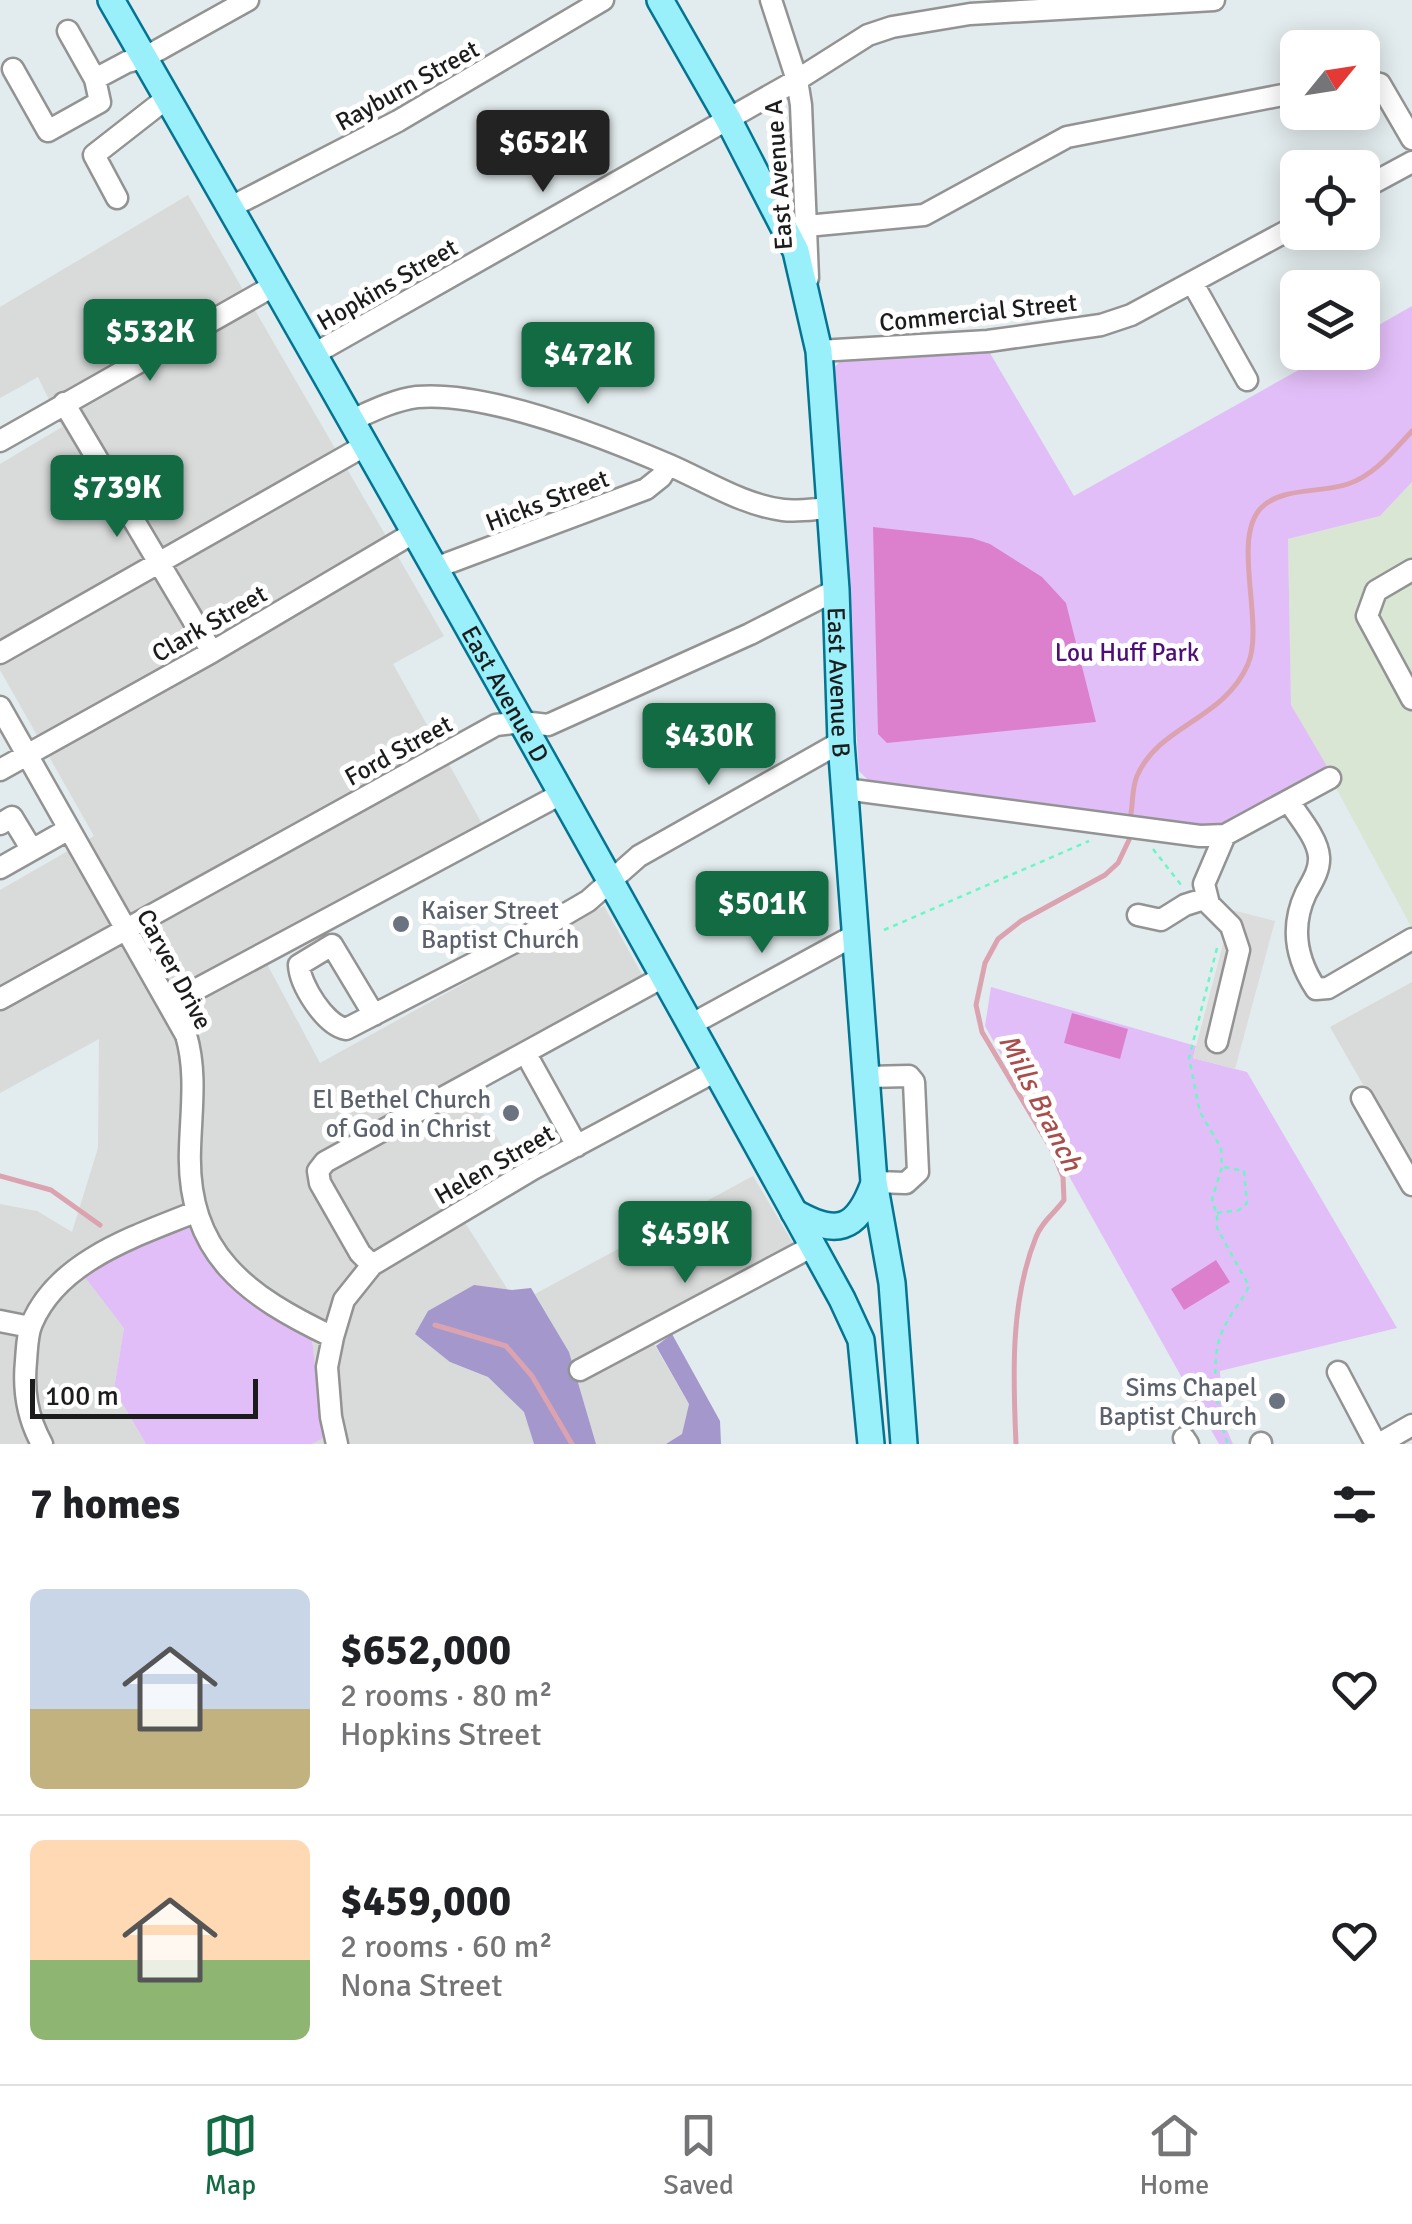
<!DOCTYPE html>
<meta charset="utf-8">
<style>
body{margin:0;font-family:Signika,sans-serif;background:#f2f2f2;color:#202124;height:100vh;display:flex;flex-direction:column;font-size:38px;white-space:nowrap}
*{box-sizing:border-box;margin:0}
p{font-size:32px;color:#757577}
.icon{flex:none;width:55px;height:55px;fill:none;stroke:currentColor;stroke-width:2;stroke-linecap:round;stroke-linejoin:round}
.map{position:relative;height:1444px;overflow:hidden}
.details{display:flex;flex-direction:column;background:#fff;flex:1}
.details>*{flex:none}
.needle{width:65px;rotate:60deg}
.buttons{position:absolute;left:1280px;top:30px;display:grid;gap:20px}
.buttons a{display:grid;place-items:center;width:100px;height:100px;border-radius:15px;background:#fff;box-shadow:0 5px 25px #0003;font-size:50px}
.scale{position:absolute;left:30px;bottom:25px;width:228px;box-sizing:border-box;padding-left:10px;border:5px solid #1c1c1c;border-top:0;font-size:28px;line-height:35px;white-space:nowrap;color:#1c1c1c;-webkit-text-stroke:8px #fff;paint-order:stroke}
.price{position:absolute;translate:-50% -85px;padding:0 22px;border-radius:10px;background:#136b44;color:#fff;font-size:32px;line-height:65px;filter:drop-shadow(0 2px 5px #0008)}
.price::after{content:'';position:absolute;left:50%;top:60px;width:30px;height:22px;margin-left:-15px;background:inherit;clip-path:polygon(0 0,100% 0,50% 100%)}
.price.on{background:#222;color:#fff}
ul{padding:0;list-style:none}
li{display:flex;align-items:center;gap:30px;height:250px;padding:0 30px}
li+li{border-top:2px solid #e0e0e0}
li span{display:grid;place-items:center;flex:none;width:280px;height:200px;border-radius:15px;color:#555}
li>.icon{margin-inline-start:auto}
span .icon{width:120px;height:120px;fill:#fffc;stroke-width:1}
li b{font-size:42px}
h2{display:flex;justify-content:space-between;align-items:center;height:120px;padding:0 30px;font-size:42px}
.dock{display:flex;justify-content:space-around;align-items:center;height:140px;border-top:2px solid #e0e0e0;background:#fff;font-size:28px;color:#757577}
.dock a{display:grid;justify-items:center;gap:5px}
.dock .on{color:#136b44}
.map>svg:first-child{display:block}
.residential{fill:#d9dada}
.industrial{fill:#d9e6d4}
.forest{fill:#a497cc}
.park{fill:#e2bef8}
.pitch{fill:#dc80ce}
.parking{fill:#dcdcdc}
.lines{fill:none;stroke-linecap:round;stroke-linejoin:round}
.stream{stroke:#dba3b0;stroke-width:5}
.minor-casing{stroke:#939393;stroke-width:25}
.major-casing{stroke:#037492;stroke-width:30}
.path{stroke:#69f7c4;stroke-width:2.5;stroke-dasharray:5 5;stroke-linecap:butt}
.minor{stroke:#fff;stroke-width:20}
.major{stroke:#9af0fa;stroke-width:25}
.worship-dot{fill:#6b7280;stroke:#fff;stroke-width:4}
.labels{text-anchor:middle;stroke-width:10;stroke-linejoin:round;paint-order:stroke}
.street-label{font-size:25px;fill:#1c1c1c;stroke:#fff}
.park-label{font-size:25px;fill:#4f0d77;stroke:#fff}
.worship-label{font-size:25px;fill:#5b616d;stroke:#fff;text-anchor:end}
.water-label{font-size:28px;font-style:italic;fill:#a94e4b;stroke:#fff}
</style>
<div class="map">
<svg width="1412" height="1444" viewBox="0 0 1412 1444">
<rect width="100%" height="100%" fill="#e2ebed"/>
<path class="residential" d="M188,195L444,636L393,664L485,829L259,949L320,1063L604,906L645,980L464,1081L511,1161L448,1196L508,1290L474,1286L450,1362L488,1377L524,1412L534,1444H312L322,1438L312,1339L124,1328L114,1389L146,1444H0V1204L37,1211L72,1232L98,1148L99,1039L0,1093V890L94,836L0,670V464L62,427L38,377L0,398V307Z
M1412,982V1170L1330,1027Z
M753,1176L794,1245L644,1327L689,1404L682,1434L666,1444H596L569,1352L535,1294Z"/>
<path class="industrial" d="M1412,482V928L1291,705L1288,539L1380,516Z"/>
<path class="forest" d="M474,1285L512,1290L531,1288L569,1352L596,1444H534L524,1412L488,1377L450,1362L415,1334L428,1311Z
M672,1334L720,1421L721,1444H666L682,1434L689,1404L656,1346Z"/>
<path class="park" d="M1412,306V482L1380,516L1288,539L1291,705L1328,768C1285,793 1242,827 1191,827L880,783L868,780L859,771L834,377V368L842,359L987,348L1074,496L1329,353L1362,352L1363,334Z
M991,987L1196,1046L1193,1058L1247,1072L1397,1328L1220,1371L1222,1419L1233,1444H1219L985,1026Z
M186,1227L195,1231L312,1339L323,1438L312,1444H146L114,1389L124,1328L81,1272L144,1242Z"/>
<path class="pitch" d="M873,527L972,538L990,544L1042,577L1066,603L1096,722L887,743L878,734Z
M1072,1013L1128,1029L1120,1059L1064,1043Z
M1216,1260L1230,1282L1184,1310L1171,1289Z"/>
<path class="parking" d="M1232,910L1275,921L1235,1069L1193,1058Z"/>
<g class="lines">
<path class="stream" d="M1131,813C1133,802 1132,787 1137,776C1159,725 1224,720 1248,664C1265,624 1231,539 1261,508C1281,487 1322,493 1348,484C1375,475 1393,451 1412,431
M0,1176L51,1190L100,1225
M435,1325L506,1346L532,1376L572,1444
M1016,1444C1013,1377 1010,1301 1036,1237C1042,1221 1055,1213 1064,1200L1063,1177L1052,1150L982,1032L976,1005L985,963L998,939L1021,921L1105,875L1118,863L1129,840"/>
<defs>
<path id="minor" d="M771,0L797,80L801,105L808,278
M68,31L95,79
M13,69L48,131L100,102L95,79L127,62L144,58L248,0
M1362,80L1380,84L1412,139
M1362,189L1412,162
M117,198L94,155L167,98
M231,207L398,121L603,0
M785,228L924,215L1067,137L1298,92
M1192,282L1247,380
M819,351L988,341L1101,325L1131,315L1298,225
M314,354L797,80L868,35L892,27L970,14L1214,0
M64,403L212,652
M352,420C372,411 394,400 417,397C487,391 604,437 669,465C706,481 743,505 783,510C798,512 814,509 829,508
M0,441L275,285
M435,568L646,489L661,477L668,465
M1412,570L1376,591L1367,616L1412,699
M0,653L366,445
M0,707L186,1035C197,1072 191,1111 190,1149C186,1254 247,1296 333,1337
M0,770L212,652L415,532
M845,789L1200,836L1225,835L1330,778
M1289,802C1299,817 1318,839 1319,857C1320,870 1312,882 1306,893C1290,927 1296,959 1316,989L1328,988L1412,939
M0,824L12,817L32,850
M0,868L69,829
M1138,915L1161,920L1185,905L1207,898
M0,999L496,725L522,722L548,725L750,634L836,590
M169,1004L561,794
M374,1015L332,945L299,965C300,985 325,1025 346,1029L540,929L588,901L639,856L841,742
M692,1024L857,934
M1217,1042L1239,950L1231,926L1209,904L1204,884L1225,835
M531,1063L577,1146
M867,1077L909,1076L914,1082L918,1172L906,1183L874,1182
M1362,1098L1412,1185
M372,1265L360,1253L320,1183L318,1171L325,1162L665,976
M0,1321L30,1327
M580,1370L813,1246
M1338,1372L1376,1444
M1184,1438L1188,1444
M1261,1443V1444
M42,1444C27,1417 23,1391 26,1361C27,1349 27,1334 32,1323C59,1260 136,1236 195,1212
M337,1444L331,1417L327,1367L333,1337L344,1300L372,1265L533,1169L716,1071
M1379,1444L1412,1425"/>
<g id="major">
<path id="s1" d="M111,0C359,431 603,864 842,1299L861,1340L871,1444"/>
<path id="s2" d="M660,0L728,119L796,251L819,351L836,590L841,742L874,1182L892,1283L904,1444"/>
<path d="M794,1212C836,1236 856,1231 873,1186"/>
</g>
</defs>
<use href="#minor" class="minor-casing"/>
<use href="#major" class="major-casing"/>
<path class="path" d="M1153,849L1182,886
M884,930L1089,841
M1217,948L1189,1058L1200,1112L1221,1148L1222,1167L1212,1199L1217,1216V1228L1249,1286C1241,1303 1228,1316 1221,1334C1210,1362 1217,1417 1228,1444
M1217,1213L1239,1210L1247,1203L1244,1171L1224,1167"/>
<use href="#minor" class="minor"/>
<use href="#major" class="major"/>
</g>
<g class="worship-dot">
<circle cx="401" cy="924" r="10"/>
<circle cx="511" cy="1113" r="10"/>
<circle cx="1277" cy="1401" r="10"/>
</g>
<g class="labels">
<g class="street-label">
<text transform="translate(407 85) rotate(-29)" y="9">Rayburn Street</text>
<text transform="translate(778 175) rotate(-94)" y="9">East Avenue A</text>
<text transform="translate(387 284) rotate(-30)" y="9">Hopkins Street</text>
<text transform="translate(978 312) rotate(-6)" y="9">Commercial Street</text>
<text transform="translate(547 500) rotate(-21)" y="9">Hicks Street</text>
<text transform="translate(209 623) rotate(-30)" y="9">Clark Street</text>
<text dy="9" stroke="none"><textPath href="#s2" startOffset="720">East Avenue B</textPath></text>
<text dy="9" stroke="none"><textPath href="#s1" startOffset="798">East Avenue D</textPath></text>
<text transform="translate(398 750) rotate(-29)" y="9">Ford Street</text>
<text transform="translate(175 969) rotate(62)" y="9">Carver Drive</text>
<text transform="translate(494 1164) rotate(-30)" y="9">Helen Street</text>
</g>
<g class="park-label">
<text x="1127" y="661">Lou Huff Park</text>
</g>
<g class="worship-label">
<text x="421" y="919" text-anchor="start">Kaiser Street<tspan x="421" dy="29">Baptist Church</tspan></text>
<text x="491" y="1108">El Bethel Church<tspan x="491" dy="29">of God in Christ</tspan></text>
<text x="1257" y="1396">Sims Chapel<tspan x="1257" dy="29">Baptist Church</tspan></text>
</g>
<g class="water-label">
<text transform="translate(1041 1102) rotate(63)" y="10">Mills Branch</text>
</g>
</g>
</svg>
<div class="buttons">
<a><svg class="needle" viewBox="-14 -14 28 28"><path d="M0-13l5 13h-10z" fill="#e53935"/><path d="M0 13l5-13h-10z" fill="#757577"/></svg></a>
<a><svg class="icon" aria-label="locate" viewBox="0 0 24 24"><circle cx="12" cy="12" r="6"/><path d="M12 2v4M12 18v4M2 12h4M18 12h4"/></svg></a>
<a><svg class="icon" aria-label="layers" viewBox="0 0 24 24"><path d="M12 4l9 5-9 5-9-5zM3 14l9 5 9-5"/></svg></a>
</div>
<div class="scale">100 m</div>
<b class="price on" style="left:543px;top:195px">$652K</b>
<b class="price" style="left:150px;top:384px">$532K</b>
<b class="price" style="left:588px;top:407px">$472K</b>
<b class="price" style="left:117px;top:540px">$739K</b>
<b class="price" style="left:709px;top:788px">$430K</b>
<b class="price" style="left:762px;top:956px">$501K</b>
<b class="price" style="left:685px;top:1286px">$459K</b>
</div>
<section class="details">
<h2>7 homes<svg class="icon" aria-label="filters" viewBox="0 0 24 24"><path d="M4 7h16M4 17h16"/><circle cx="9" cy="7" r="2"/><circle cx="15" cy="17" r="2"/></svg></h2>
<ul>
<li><span style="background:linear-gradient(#c9d6e8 60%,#c2b280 0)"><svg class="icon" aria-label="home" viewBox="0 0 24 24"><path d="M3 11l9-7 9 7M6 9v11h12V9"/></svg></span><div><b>$652,000</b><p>2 rooms · 80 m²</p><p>Hopkins Street</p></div><svg class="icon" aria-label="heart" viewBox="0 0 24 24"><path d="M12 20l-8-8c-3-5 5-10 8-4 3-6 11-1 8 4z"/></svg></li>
<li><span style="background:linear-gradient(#ffd9b3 60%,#8fb573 0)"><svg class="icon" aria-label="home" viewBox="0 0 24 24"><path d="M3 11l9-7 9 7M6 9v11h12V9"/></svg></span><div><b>$459,000</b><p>2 rooms · 60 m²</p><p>Nona Street</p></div><svg class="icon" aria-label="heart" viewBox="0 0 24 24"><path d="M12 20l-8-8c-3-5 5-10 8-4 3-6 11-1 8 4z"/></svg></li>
</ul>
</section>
<nav class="dock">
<a class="on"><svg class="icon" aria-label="map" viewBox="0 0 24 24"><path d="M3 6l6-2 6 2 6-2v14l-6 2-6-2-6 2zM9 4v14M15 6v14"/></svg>Map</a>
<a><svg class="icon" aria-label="saved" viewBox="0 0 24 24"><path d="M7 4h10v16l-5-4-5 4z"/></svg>Saved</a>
<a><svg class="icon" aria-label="home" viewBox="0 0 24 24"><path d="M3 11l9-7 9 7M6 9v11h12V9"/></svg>Home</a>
</nav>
